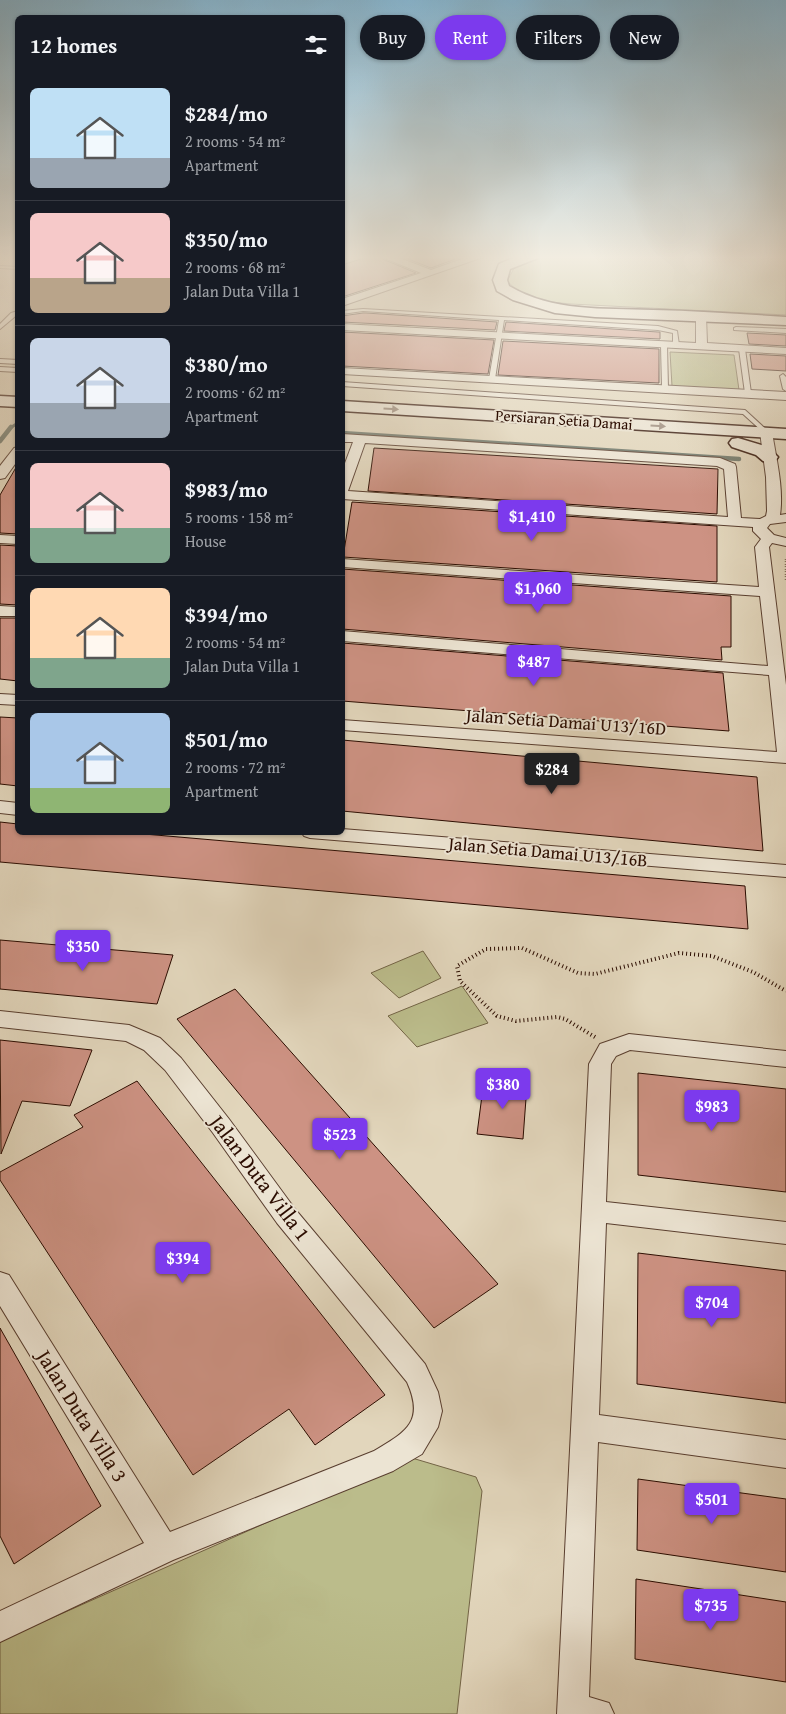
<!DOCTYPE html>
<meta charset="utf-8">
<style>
body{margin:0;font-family:"Gentium Book Plus",serif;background:#242831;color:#f1f3f6;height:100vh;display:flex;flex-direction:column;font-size:19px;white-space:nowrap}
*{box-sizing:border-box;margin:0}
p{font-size:16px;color:#9ea1a6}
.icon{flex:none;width:28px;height:28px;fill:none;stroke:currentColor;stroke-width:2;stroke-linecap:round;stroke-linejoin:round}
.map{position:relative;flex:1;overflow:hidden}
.details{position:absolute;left:15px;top:15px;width:330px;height:820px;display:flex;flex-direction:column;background:#171b24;border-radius:8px;box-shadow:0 1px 4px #0004}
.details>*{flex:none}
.hud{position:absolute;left:360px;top:15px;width:350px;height:45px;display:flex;gap:10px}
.price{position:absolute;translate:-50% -42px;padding:0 11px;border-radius:5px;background:#7c3aed;color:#fff;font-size:16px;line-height:32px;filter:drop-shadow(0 1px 2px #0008)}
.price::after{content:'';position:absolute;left:50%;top:30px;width:15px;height:11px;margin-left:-8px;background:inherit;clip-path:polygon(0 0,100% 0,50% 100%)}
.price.active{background:#222;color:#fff}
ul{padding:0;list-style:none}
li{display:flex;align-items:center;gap:15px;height:125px;padding:0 15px}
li+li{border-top:1px solid #363941}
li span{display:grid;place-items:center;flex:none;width:140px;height:100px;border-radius:8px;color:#555}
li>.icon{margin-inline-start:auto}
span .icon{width:60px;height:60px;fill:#fffc;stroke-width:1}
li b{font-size:21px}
h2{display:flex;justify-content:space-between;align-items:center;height:60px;padding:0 15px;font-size:21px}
.tag{padding:0 18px;border-radius:22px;background:#171b24;box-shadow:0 1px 4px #0004;font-size:18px;line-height:45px}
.tag.active{background:#7c3aed;color:#fff}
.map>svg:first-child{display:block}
.green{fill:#bbbc8b;stroke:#736446}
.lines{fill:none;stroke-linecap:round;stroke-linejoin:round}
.stream-far1{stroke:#6b7467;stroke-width:3}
.stream{stroke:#6b7467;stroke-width:4.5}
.building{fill:#cd9283;stroke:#2b0c00}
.lane-casing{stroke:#593e2f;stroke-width:2}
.street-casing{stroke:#593e2f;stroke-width:2}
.secondary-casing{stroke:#2b0c00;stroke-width:3}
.path-far1{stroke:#2b0c00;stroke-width:2.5;stroke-dasharray:0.5 2;stroke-linecap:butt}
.path{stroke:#2b0c00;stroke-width:4;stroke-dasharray:1 3;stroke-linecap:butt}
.lane{fill:#ece4d3;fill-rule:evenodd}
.street{fill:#ece4d3;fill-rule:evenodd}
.secondary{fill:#ece4d3;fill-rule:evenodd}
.oneway{fill:#958374}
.labels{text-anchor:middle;stroke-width:4;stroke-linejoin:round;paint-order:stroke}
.far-street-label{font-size:15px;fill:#2b0c00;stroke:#ece4d3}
.street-label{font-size:18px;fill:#2b0c00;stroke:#ece4d3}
.near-street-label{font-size:21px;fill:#2b0c00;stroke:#ece4d3}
</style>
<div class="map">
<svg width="786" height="1714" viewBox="0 0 786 1714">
<rect width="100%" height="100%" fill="#e2d6bc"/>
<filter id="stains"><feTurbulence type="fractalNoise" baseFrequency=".004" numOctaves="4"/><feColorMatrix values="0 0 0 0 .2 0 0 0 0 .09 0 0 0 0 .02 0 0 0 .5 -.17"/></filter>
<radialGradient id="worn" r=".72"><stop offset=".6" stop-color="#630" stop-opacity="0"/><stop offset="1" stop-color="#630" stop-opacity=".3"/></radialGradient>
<path class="green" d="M544,255H786V315L571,304L540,301L521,294L507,281L516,265Z
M670,352L734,355L739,390L672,386Z
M423,951L441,978L399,998L371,973Z
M462,986L488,1023L417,1047L388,1016Z
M412,1458L476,1477L482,1491L457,1714H0V1641Z"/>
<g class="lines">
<path class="stream-far1" d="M10,428L18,423"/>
<path class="stream" d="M342,433L739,459
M0,441L11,427"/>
</g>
<path class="building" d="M373,255L416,273L342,297V265Z
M398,255H461V257L431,268Z
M363,313H366L497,322L495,330L342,322V316Z
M506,322L658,332H660V339L504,331Z
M342,332L494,340L488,374L342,366Z
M747,333L786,335V346L749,344Z
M503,341L659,349V383L498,375Z
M750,354L786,356V371L752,369Z
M374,448L718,469L717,514L368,491Z
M18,464V534L0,533V495Z
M352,502L717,526V582L343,557Z
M0,545L18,546V605L0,604Z
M342,569L731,596V647H721L722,660L342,629Z
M0,618H18V681L0,679Z
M342,643L723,673L729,731L342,701Z
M0,717L18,718V786L0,784Z
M342,740L757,777L763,851L342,811Z
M0,822L18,824V832H121L745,886L748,929L0,862Z
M0,940L173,955L157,1004L0,989Z
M235,989L498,1284L434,1328L177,1019Z
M0,1040L92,1050L70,1106L22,1101L1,1154Z
M638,1073L786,1089V1192L638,1175Z
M484,1080L527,1085L523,1139L477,1134Z
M137,1081L385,1395L315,1445L289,1409L193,1475L0,1180V1172L83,1127L74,1115Z
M638,1253L786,1271V1403L637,1384Z
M0,1328L101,1506L14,1564L0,1536Z
M638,1479L786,1499V1572L637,1550Z
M636,1579L786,1602V1682L635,1659Z"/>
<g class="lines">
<defs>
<path id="lane" d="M0,266L18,267V269L0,268Z
M363,309L658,326L677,331L679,345L676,347L673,345V333L658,330L504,320L495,379L492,381L489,379L499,320L363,311L342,314V311Z
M18,311V314L0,329V324L11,313Z
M736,327L786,329V333L734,330V328Z
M664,343L667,345L668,389L665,391L662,389L661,345Z
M742,347L745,349L751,393L748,395L745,393L739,349Z
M0,359L18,360V364L0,363Z
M0,367L18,368V372L0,371Z
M783,374L786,377V391L783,389L780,376Z
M342,382L745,410L769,432L764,433L743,414L342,386Z"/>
<path id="street" d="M342,255H351L342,259Z
M377,255H392L431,270L473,255H489L342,306V299L421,273Z
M701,313L706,316L707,343L786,348V354L342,330V324L696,343V316Z
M342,368L786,392V400L342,374Z
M766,428L772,432C776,458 784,488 780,515L786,514V522L770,524L767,528L774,535L786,538V546L772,543L769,547L786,685V763L342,730V720L777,752L769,675L342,641V631L768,666L760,596L342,567V559L759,587L755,547L761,539L753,531V527L342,499V471L353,442H342V434L720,458L735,464L736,467L741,518L760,519L766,516L767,511L766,477L760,432ZM365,443L717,466L724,469L728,517L348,491Z
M18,447V460L5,478L0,479V466L14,448Z
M0,535L18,536V544L0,543Z
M0,606L18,607V616H0Z
M0,694L18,695V705L0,704Z
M0,801L18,803V815L0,813Z
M342,829L786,865V877L310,838L304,836L301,832H342Z
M0,1011L129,1025L160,1038L181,1058L229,1119L295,1209L425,1364L438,1392L442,1411L438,1427L422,1454L393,1471L173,1560L0,1642V1611L144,1543L0,1306V1272L9,1275L170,1532L374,1451C406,1432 425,1422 407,1382L277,1223L213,1133L165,1070L144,1050L126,1041L0,1027Z
M629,1034L786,1051V1067L630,1050L616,1056L611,1064L606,1202L786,1222V1244L606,1223L599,1415L786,1440V1468L598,1442L589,1697L609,1703L614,1714H557L589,1064L600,1044Z"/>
<path id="secondary" d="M520,255H540L538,258L510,269L507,280L509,286C553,312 603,308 653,310C697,311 742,314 786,317V325L595,317L555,313L513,300L497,291L493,280L499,264Z
M0,396L18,397V407L0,406Z
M342,401L786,429V439L342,411Z
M738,438L768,447L778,457L775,461L769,462L763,461L756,455L732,447L729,443L732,439Z"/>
</defs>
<use href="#lane" class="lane-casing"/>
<use href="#street" class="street-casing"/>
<use href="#secondary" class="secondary-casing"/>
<path class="path-far1" d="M786,559V580"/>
<path class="path" d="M595,1037L565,1019L557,1017L516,1021L497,1016L460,981L457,966L486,949L522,948L578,973L595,974L679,953L712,956L753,972L786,991"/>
<use href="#lane" class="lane"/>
<use href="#street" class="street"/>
<use href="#secondary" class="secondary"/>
</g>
<defs><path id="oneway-solid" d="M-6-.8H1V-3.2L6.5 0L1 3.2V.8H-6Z" transform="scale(1.25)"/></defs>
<g class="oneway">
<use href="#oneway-solid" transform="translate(391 409) rotate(4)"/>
<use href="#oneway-solid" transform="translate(658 426) rotate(4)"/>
</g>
<linearGradient id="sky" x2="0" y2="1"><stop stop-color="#87b6d0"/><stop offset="0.52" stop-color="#f2ede1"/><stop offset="1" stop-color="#f2ede1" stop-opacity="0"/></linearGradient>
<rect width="786" height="495" fill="url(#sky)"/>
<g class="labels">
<g class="far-street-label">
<text transform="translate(564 420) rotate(4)" y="5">Persiaran Setia Damai</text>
</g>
<g class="street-label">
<text transform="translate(566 722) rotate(4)" y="6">Jalan Setia Damai U13/16D</text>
<text transform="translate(548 852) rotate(5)" y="6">Jalan Setia Damai U13/16B</text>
</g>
<g class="near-street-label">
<text transform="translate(260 1178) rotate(53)" y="7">Jalan Duta Villa 1</text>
<text transform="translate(82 1416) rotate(58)" y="7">Jalan Duta Villa 3</text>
</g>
</g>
<rect width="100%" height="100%" filter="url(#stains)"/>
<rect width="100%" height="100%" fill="url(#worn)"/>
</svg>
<b class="price" style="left:532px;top:542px">$1,410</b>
<b class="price" style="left:538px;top:614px">$1,060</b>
<b class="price" style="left:534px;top:687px">$487</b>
<b class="price active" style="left:552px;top:795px">$284</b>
<b class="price" style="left:83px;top:972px">$350</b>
<b class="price" style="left:503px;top:1110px">$380</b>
<b class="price" style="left:712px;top:1132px">$983</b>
<b class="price" style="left:340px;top:1160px">$523</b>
<b class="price" style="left:183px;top:1284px">$394</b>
<b class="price" style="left:712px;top:1328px">$704</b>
<b class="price" style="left:712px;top:1525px">$501</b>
<b class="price" style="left:711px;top:1631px">$735</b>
<div class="hud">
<a class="tag">Buy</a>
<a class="tag active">Rent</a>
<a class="tag">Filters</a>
<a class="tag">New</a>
</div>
<section class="details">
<h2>12 homes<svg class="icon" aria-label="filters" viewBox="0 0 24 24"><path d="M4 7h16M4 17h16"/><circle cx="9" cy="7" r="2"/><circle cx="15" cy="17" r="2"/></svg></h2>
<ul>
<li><span style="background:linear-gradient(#bfe0f5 70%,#9aa5b1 0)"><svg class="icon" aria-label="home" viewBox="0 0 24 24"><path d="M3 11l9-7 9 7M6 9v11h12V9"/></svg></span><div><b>$284/mo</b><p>2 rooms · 54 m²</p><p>Apartment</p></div></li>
<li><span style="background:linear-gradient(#f6c9c9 65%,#b9a48a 0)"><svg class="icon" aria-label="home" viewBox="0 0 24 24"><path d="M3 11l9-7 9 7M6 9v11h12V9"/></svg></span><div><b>$350/mo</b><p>2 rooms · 68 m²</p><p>Jalan Duta Villa 1</p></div></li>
<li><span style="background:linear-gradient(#c9d6e8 65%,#9aa5b1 0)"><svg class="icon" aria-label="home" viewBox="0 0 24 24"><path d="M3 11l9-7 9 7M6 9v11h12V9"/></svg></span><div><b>$380/mo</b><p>2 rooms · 62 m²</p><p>Apartment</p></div></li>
<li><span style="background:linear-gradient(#f6c9c9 65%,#7fa58c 0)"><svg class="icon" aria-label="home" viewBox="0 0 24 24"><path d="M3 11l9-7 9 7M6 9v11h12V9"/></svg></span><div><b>$983/mo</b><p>5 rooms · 158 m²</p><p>House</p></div></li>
<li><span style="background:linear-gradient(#ffd9b3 70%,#7fa58c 0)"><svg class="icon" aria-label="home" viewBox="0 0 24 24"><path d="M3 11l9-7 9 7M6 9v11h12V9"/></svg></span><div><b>$394/mo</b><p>2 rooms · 54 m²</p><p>Jalan Duta Villa 1</p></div></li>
<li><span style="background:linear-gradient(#a9c7e8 75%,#8fb573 0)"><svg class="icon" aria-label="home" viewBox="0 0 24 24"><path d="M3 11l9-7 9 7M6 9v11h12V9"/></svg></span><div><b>$501/mo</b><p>2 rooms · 72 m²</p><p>Apartment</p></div></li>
</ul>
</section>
</div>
